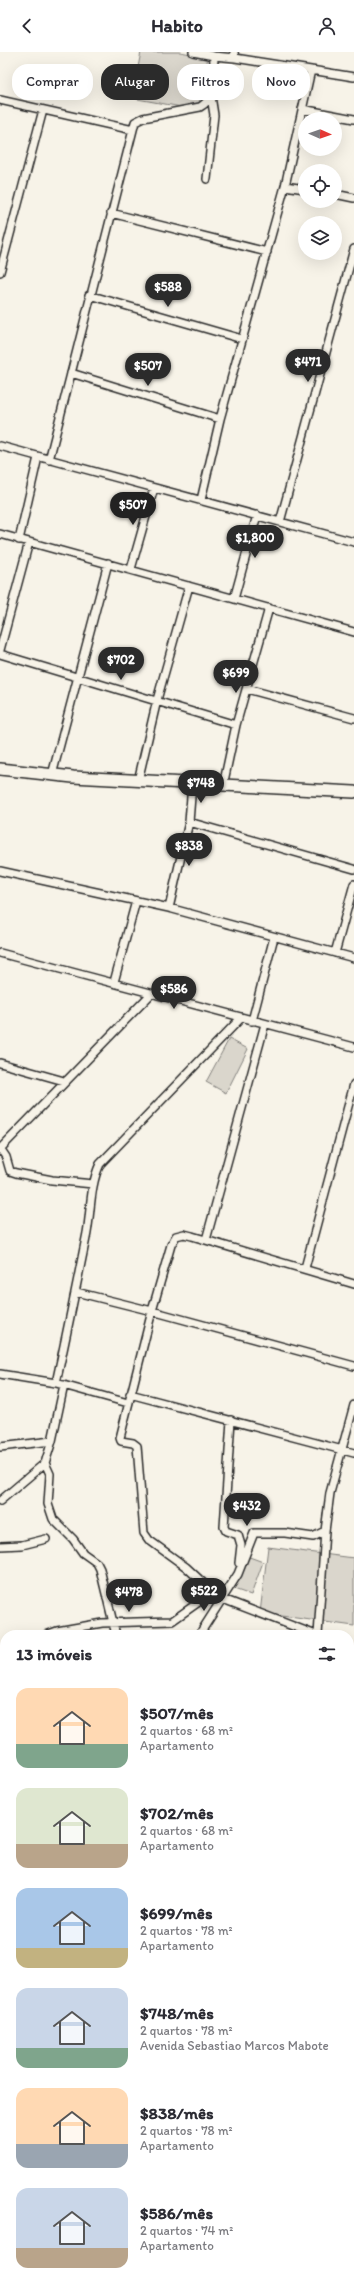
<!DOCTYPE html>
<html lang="pt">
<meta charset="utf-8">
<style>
body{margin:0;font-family:Itim,sans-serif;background:#f7f7f7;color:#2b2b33;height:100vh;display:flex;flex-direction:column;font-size:15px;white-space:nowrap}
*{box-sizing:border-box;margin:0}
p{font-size:13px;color:#7c7c81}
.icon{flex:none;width:22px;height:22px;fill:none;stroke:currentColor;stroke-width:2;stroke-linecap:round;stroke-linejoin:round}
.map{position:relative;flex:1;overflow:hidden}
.sheet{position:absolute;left:0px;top:1578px;width:354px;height:656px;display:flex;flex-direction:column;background:#fff;border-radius:16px 16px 0 0;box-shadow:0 4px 16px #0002}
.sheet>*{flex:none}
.top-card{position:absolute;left:12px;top:12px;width:330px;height:36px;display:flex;gap:8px}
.needle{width:26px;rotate:92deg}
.buttons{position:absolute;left:298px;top:60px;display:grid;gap:8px}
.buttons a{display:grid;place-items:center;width:44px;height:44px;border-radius:50%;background:#fff;box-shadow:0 4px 16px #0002;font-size:20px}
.price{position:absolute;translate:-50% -34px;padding:0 9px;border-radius:14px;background:#2b2b2b;color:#fff;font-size:13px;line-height:26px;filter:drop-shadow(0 1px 2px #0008)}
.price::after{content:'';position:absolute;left:50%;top:24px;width:12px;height:9px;margin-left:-6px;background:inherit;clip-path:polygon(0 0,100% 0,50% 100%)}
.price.current{background:#222;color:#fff}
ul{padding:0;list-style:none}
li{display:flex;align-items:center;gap:12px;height:100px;padding:0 16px}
li span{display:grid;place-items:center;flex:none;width:112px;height:80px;border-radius:12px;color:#555}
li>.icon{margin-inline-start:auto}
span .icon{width:48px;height:48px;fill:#fffc;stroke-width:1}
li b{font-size:17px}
h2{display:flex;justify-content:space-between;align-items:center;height:48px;padding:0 16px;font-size:17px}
.pill{padding:0 14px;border-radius:16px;background:#fff;box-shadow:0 4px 16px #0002;font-size:14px;line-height:36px}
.pill.current{background:#2b2b2b;color:#fff}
header{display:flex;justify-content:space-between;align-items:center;height:52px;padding:0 16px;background:#fff;font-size:18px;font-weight:800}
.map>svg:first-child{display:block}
.green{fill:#dad6cc;stroke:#82807c}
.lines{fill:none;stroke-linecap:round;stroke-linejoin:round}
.street-casing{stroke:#2b2b2b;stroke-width:10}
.secondary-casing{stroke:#2b2b2b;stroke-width:14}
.street{stroke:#f7f3e8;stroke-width:7}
.secondary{stroke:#f7f3e8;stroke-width:11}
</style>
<header><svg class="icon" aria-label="back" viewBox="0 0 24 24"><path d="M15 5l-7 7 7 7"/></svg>Habito<svg class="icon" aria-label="person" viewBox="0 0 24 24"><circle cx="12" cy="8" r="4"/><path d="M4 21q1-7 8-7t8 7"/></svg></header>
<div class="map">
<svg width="354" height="2234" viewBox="0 0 354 2234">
<rect width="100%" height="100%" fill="#f7f3e8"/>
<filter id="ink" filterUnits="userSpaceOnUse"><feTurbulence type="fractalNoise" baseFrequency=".025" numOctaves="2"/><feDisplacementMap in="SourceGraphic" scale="8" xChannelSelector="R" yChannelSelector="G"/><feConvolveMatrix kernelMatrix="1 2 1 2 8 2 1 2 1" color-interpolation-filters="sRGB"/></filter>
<g filter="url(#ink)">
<path class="green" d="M141,0H180L208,5L198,58L132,46Z
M229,987L248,997L226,1041L206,1030Z
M268,1495L354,1506V1574L260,1561Z
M244,1503L263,1510L251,1543L231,1536Z"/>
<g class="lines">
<defs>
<path id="street" d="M193,0L214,4
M311,18L354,25
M0,48L133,78
M302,57L354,67
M207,127L214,63L211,44
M285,134L305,137
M335,142L354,146
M111,161L267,200
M0,220L43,58
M89,243L242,287
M71,321L220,367
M0,394L354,490
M49,408L135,70L143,66L200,55C217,46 213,21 214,4L235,6
M201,448L220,367L285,134L311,18L235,6L234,0
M280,470L354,197
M0,482L354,580
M19,488L38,405
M131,517L154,436
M234,547L257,463
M0,598L29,490
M0,602L236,673
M247,637L354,666
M52,723L108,511
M138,729L157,648L189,534
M223,734L236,673L269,556
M189,770L354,817
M0,819L169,856L354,906
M169,856L189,770L192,732
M0,901L354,995
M335,901L354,832
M114,930L136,849
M252,969L274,885
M0,1011L64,1029
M0,1096L6,1105L10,1119L16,1121L52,1128L93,1132
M1,1096L151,942
M206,1188L265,972
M305,1216L354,1032
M76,1240L152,1259L354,1314
M0,1322L56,1331L128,1351
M56,1331C67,1281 77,1231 87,1181C91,1158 90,1133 100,1112L241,966
M130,1342L354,1401
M231,1368L224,1475L226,1479L238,1483L241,1493L239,1511
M0,1395L52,1389
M45,1411L50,1422L48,1452L53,1467L73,1487L83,1501L97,1511L100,1517L116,1583
M0,1449L45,1411L52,1389L64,1333
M0,1494L22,1493L46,1487
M46,1583L57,1579L102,1571L172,1569L213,1540
M199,1583L238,1522L254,1481H285L313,1485L325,1479
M316,1583L223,1547L213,1540L186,1515L149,1488L144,1481L137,1394L133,1391L121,1389L120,1386L152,1259L171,1193L176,1184L184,1182L192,1184L354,1232
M318,1583L325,1479L330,1441L354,1353
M0,1605L5,1603
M349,1629L354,1636
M0,1642L5,1643
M349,1708L354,1707
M349,1805L354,1793
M349,1838H354
M349,1909L354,1913
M349,1988L354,1976
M0,2096L5,2098
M349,2135L354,2138
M0,2137L5,2126
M287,2229L299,2234
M219,2234L221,2229"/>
<path id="secondary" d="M0,717L73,725L354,740
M0,1878L5,1880
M349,2038L354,2040"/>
</defs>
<use href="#street" class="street-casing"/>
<use href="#secondary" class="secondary-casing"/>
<use href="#street" class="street"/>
<use href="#secondary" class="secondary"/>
</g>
</g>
</svg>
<div class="buttons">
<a><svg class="needle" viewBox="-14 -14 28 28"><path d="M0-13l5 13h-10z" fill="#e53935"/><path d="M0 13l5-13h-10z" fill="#7c7c81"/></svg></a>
<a><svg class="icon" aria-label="locate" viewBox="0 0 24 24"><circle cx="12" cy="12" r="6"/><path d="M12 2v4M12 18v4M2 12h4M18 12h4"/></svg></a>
<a><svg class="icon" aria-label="layers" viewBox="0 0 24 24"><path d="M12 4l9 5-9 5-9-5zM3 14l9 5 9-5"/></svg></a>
</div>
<b class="price" style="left:168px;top:256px">$588</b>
<b class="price" style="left:308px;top:331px">$471</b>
<b class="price" style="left:148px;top:335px">$507</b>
<b class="price current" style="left:133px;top:474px">$507</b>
<b class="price" style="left:255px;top:507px">$1,800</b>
<b class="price" style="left:121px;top:629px">$702</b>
<b class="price" style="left:236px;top:642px">$699</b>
<b class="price" style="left:201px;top:752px">$748</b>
<b class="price" style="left:189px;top:815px">$838</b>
<b class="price" style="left:174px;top:958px">$586</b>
<b class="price" style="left:247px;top:1475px">$432</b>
<b class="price" style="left:204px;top:1560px">$522</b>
<b class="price" style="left:129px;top:1561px">$478</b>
<div class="top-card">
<a class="pill">Comprar</a>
<a class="pill current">Alugar</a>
<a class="pill">Filtros</a>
<a class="pill">Novo</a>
</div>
<section class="sheet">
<h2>13 imóveis<svg class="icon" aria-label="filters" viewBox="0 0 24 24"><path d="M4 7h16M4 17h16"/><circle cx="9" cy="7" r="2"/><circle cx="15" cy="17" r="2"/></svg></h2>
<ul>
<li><span style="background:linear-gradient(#ffd9b3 70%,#7fa58c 0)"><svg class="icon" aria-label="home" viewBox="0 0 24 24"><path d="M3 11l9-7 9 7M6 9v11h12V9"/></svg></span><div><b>$507/mês</b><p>2 quartos · 68 m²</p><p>Apartamento</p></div></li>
<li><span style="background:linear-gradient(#dfe7d0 70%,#b9a48a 0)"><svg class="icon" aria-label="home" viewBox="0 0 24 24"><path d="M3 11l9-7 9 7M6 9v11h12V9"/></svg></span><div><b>$702/mês</b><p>2 quartos · 68 m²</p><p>Apartamento</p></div></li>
<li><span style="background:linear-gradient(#a9c7e8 75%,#c2b280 0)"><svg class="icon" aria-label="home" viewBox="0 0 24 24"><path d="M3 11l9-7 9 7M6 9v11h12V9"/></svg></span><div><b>$699/mês</b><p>2 quartos · 78 m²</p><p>Apartamento</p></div></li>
<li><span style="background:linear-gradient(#c9d6e8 75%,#7fa58c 0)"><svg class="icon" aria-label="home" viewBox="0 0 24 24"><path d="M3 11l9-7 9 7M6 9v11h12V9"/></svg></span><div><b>$748/mês</b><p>2 quartos · 78 m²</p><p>Avenida Sebastiao Marcos Mabote</p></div></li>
<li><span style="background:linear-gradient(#ffd9b3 70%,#9aa5b1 0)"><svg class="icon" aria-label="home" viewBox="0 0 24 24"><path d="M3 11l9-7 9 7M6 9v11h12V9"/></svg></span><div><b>$838/mês</b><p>2 quartos · 78 m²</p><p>Apartamento</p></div></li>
<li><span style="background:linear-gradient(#c9d6e8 75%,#b9a48a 0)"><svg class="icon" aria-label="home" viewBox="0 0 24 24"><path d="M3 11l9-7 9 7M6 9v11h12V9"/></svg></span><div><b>$586/mês</b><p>2 quartos · 74 m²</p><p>Apartamento</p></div></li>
</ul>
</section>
</div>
